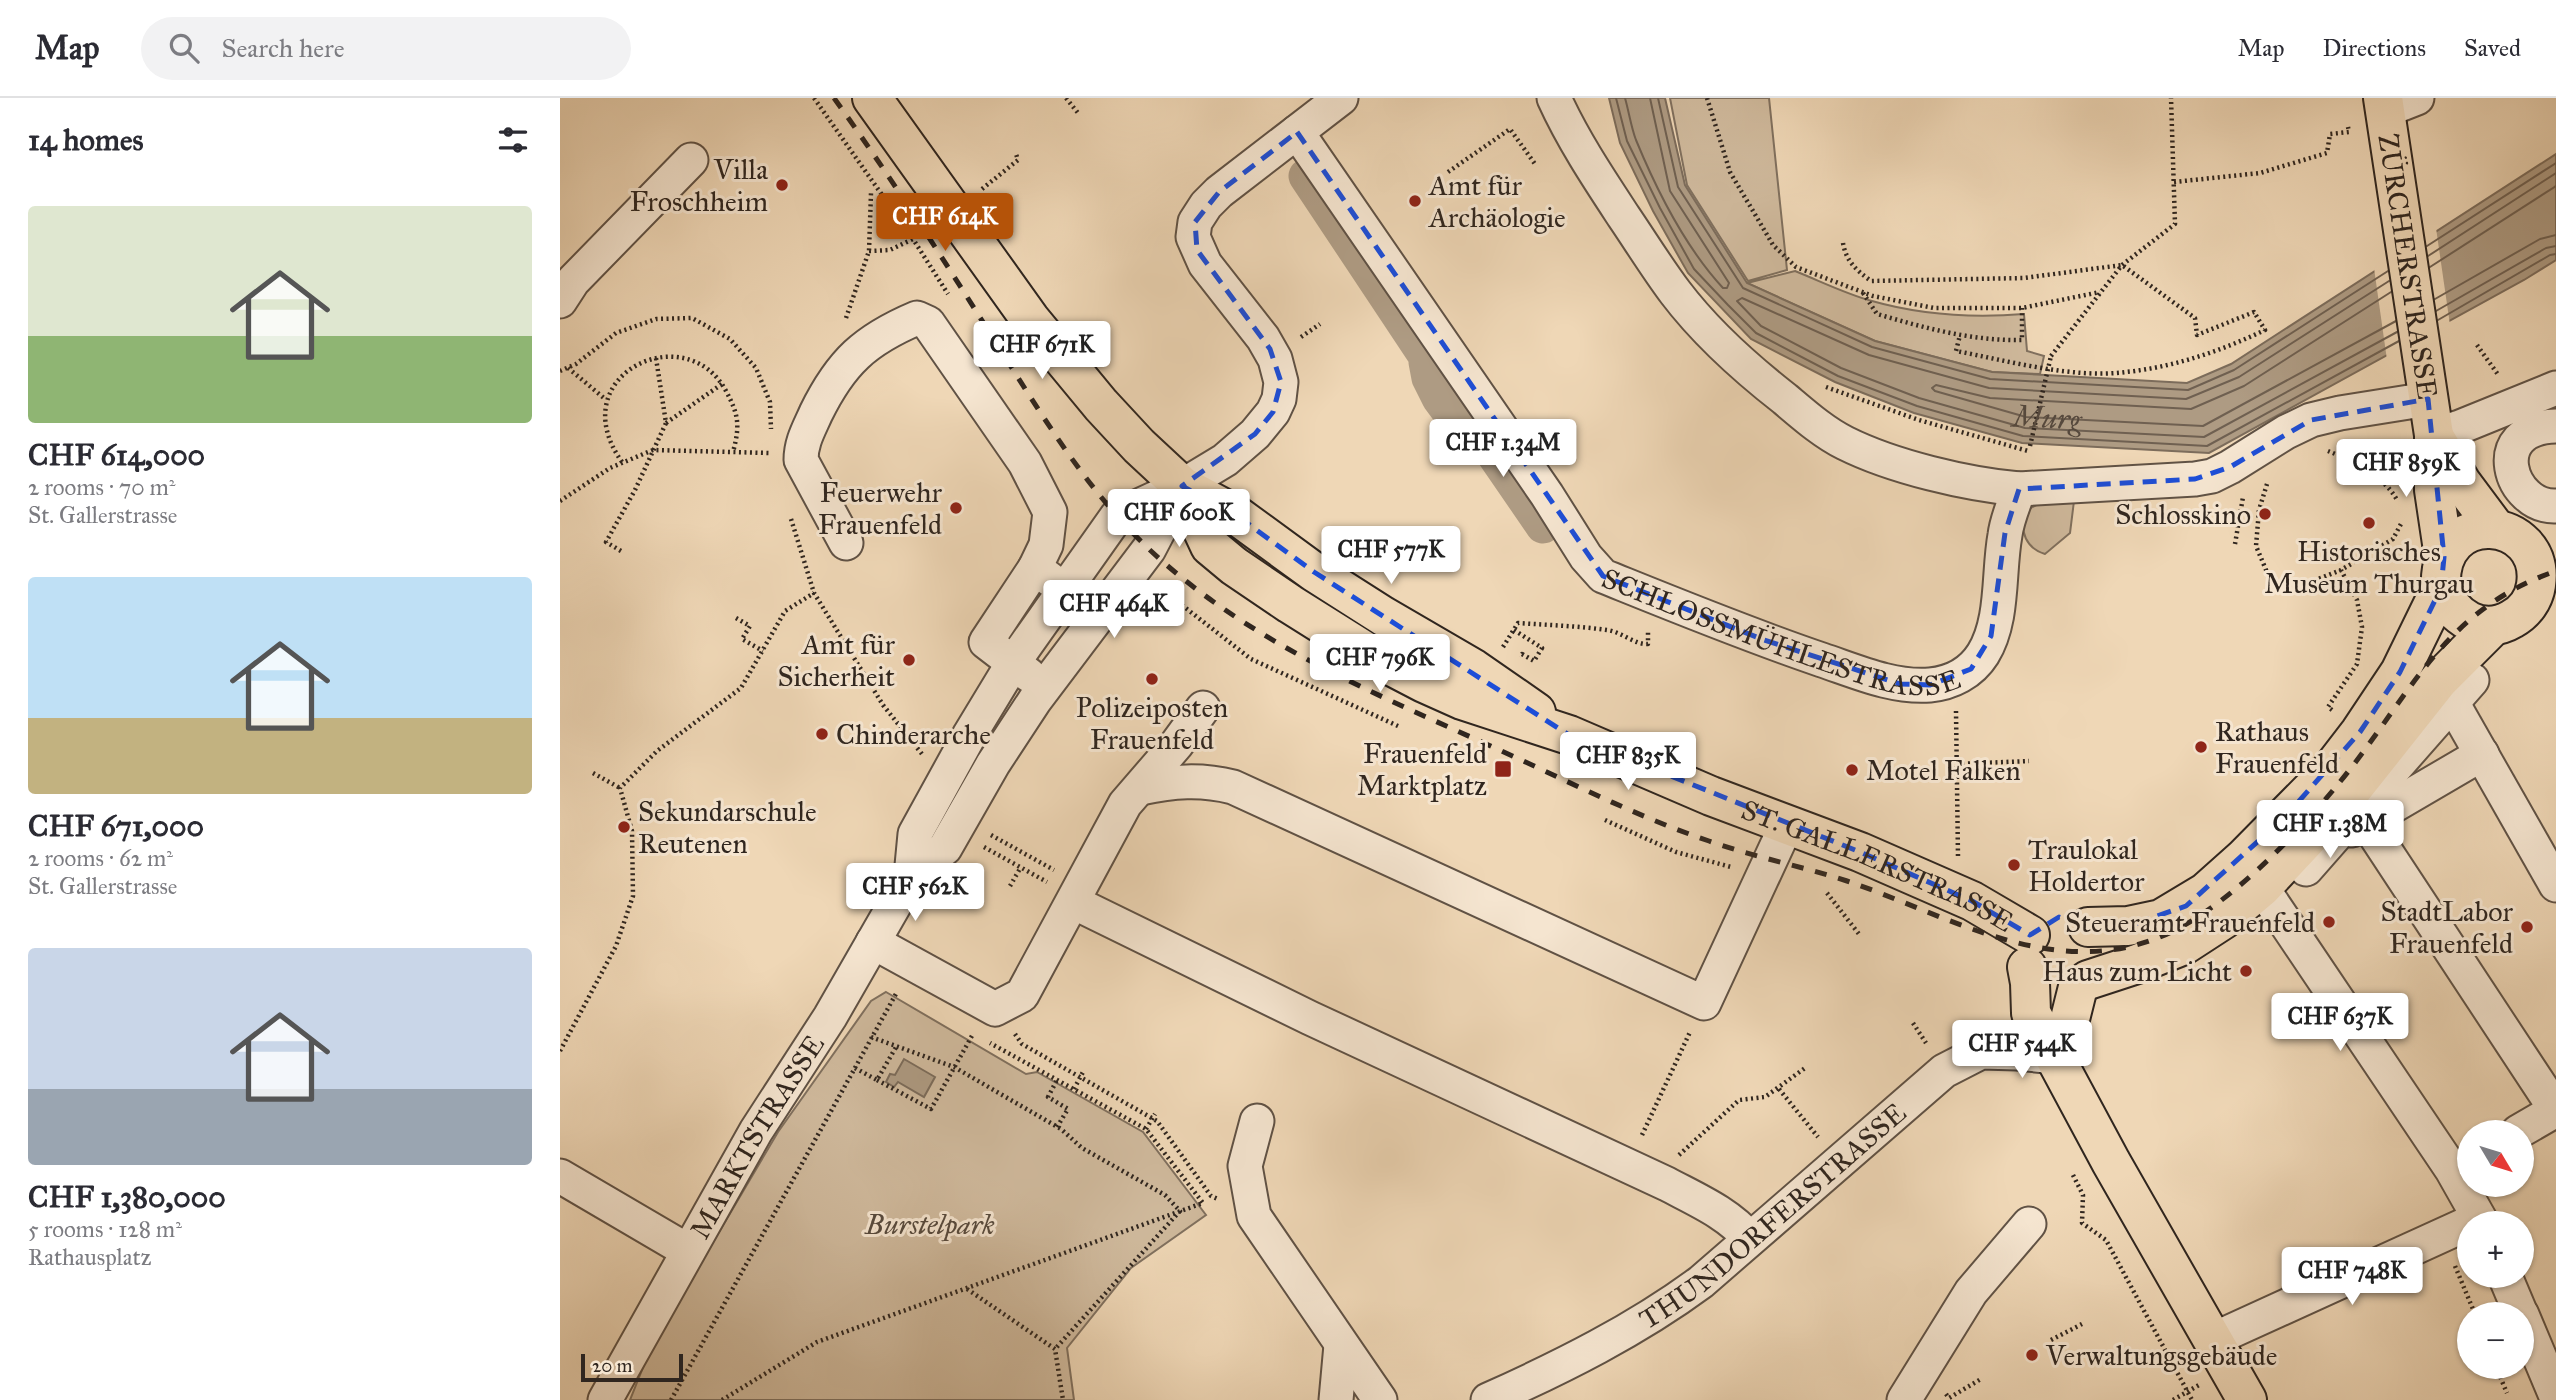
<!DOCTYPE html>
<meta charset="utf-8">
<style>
body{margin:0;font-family:"IM FELL Great Primer",serif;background:#f2f2f3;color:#2b2b33;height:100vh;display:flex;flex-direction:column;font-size:26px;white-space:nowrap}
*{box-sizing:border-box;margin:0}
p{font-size:23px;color:#7c7c81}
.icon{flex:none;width:38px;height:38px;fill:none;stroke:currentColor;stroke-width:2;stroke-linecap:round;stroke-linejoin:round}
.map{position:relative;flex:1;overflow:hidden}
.drawer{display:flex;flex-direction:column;background:#fff;width:560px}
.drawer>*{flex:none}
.needle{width:46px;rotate:128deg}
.tools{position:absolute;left:1897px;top:1022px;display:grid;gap:14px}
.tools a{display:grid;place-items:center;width:77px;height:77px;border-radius:50%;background:#fff;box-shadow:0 2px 5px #0004;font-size:35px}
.scale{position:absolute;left:21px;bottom:18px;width:102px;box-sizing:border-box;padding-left:7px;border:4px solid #30261f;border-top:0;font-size:19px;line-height:24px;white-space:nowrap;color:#30261f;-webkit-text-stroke:5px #f5e5d0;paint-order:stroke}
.price{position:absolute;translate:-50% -60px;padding:0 16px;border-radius:7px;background:#fff;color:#222;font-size:23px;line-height:46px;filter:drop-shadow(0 2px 4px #0008)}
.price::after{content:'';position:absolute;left:50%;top:42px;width:21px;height:16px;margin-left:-10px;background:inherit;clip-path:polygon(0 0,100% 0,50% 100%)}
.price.selected{background:#b45309;color:#fff}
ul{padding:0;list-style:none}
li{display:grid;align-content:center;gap:14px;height:371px;padding:0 28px}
li span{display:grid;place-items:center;height:217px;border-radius:7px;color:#555}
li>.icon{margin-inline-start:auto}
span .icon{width:126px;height:126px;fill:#fffc;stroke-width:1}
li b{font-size:30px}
h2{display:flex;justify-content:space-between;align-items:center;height:84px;padding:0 28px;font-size:30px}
header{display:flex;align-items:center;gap:42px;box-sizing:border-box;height:98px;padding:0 35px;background:#fff;border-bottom:2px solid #e1e1e2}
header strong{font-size:33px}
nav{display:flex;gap:38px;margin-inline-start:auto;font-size:24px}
.search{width:490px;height:63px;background:#f2f2f3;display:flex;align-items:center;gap:18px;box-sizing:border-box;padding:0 24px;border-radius:38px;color:#7c7c81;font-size:26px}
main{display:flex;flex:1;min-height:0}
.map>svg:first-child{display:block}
.green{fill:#cfb99c;stroke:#80705e;stroke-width:2}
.water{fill:#ae9b83;stroke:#7c6c5b;stroke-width:2}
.pier{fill:#efd7b6}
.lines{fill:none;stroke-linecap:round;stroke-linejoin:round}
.shore{stroke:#6f6051;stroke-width:2}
.canal{stroke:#ae9b83;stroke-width:35}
.minor-casing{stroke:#605245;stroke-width:37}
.major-casing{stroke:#30261f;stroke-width:42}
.path{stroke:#30261f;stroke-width:4.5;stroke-dasharray:2 3.5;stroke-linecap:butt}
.minor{stroke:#f5e5d0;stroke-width:33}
.major{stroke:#efd7b6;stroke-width:38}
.rail{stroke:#30261f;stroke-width:5;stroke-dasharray:12 12;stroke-linecap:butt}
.path-bridge{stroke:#30261f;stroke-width:4.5;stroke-dasharray:2 3.5;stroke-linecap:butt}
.marked{fill:none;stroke:#1d4ed8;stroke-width:5;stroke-dasharray:14 9;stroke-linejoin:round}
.poi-dot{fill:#8f2418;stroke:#f5e5d0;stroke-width:2.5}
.labels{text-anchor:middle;stroke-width:6;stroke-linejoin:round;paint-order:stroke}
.poi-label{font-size:28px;fill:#30261f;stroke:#f5e5d0;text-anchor:end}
.street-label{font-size:28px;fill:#30261f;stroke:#f5e5d0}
.park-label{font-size:28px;font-style:italic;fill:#584b3e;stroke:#f5e5d0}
.water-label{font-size:30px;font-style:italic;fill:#56493d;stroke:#f5e5d0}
</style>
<header>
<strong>Map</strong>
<div class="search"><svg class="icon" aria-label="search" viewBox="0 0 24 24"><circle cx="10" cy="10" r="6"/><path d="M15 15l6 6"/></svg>Search here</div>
<nav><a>Map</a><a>Directions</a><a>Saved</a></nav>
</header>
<main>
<section class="drawer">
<h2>14 homes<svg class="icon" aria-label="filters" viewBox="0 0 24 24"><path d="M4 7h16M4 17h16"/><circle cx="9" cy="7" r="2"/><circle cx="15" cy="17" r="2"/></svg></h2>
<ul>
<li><span style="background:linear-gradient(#dfe7d0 60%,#8fb573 0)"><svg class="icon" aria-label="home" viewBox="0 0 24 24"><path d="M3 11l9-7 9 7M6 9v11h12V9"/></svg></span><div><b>CHF 614,000</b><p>2 rooms · 70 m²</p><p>St. Gallerstrasse</p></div></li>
<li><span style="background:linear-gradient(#bfe0f5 65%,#c2b280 0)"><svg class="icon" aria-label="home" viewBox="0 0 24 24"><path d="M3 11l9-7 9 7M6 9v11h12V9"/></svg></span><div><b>CHF 671,000</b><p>2 rooms · 62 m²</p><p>St. Gallerstrasse</p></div></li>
<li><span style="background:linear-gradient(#c9d6e8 65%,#9aa5b1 0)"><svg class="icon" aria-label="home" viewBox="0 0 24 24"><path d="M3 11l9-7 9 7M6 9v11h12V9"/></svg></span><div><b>CHF 1,380,000</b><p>5 rooms · 128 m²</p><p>Rathausplatz</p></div></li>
</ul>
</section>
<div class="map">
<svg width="1996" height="1302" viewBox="0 0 1996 1302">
<rect width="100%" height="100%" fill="#efd7b6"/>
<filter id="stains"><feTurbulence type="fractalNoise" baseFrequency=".00286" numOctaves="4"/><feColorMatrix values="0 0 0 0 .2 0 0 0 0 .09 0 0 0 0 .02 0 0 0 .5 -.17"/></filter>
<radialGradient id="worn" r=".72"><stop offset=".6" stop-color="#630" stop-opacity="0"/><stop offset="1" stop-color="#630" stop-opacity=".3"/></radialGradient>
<path class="green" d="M1110,0H1209L1227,172L1188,183L1127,87Z
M1235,173C1260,183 1286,196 1312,203C1361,217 1413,220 1464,216L1467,253L1484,258L1480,276L1432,274L1315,243L1187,185Z
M1514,403L1510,435L1485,456C1466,450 1460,434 1464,416C1478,401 1494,403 1514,403Z
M326,894L466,976L477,974L583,1034L646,1117L571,1170L507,1250L514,1302H70L84,1267L139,1168L218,1034L311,903Z"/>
<path class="water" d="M1049,0H1105L1125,87L1187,185L1315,243L1432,274L1627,285L1671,266L1996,56V162L1964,182L1649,355L1462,345L1354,315L1275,284L1191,241L1128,175L1093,113L1060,45Z
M344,961L375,979L364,999L338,984L334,989L326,984L330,976L335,977Z"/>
<path class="pier" d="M1876,130L1890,227L1827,262L1814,170Z"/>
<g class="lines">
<g class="shore">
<path d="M1056,0L1067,43L1100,110L1134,171L1168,207L1196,235L1278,278L1357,308L1463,338L1647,348L1839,243"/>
<path d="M1065,0C1069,14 1071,29 1076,42C1097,93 1125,149 1163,190H1167L1169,185L1110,93L1090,0"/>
<path d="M1098,0L1118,89L1183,190L1312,249L1430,281L1628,292L1674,272L1828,173"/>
<path d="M1867,148L1996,65"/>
<path d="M1868,158L1996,75"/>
<path d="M1870,169L1996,88"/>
<path d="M1829,183L1679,279L1626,301L1429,290L1309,257L1182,200L1177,203L1201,228L1281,270L1359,300L1465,330L1644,339L1837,234"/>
<path id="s1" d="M1831,194L1684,288L1631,311L1430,300L1376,287L1372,290L1375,293L1466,319L1643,328L1836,223"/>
<path d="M1875,201L1980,141L1996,137"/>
<path d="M1876,213L1986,150L1996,148"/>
<path d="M1878,222L1990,157L1996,156"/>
</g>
<path class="canal" d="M746,78L865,257L886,282
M866,264L869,280L879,300L896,323L917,332L983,428"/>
<defs>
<g id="minor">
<path d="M994,0C1013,42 1039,81 1064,119C1081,144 1097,170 1115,194C1146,235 1184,269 1225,301C1244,317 1263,334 1285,345C1333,369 1406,386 1459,391L1635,381L1652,378L1670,369L1726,334L1751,322L1780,315L1868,301"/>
<path d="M1824,13L1857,0"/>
<path id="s2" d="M737,34L987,397L1026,459L1043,478C1115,507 1188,537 1262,562C1295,573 1333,590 1370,587C1391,585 1411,575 1423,556C1444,522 1438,475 1445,437C1447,421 1454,406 1459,391"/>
<path d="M0,203L13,183L131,62"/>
<path d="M1996,328C1924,330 1950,410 1996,408"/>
<path d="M1874,337L1900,329L1996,290"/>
<path d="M286,445L241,362C241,344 249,331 256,315C281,264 305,242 357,220L368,225L465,365L490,414L486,447L475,470"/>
<path d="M469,577L426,544L475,470L491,482"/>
<path d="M1881,585L1996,787"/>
<path d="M1773,676L1813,734L1996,1012"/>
<path d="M581,690C613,683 641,681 673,689L1144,905L1227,726"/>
<path d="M1792,732L1922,656"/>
<path d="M1688,769L1892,1072L1922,1125"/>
<path d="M1746,771L1912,582"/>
<path d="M351,778L355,736L410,636L453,565L557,418L622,388L665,362L695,336L713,314L719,301L721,284L715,261L703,240L645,166L633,139L635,124L646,107L659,94L781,0"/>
<path d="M513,804L750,920L1107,1086C1137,1102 1168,1115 1190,1141"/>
<path d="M313,844L435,911L462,897L565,706L616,647L643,610"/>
<path d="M697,1023L685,1068L694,1118L820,1302"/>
<path d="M1958,1034L1996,1012"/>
<path d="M0,1078L128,1153"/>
<path d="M1945,1178L1961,1216"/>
<path d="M1962,1217L1996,1298"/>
<path d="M1652,1242L1909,1125"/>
<path id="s3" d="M45,1302L196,1033L270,919L351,778L385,750L433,666L475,602L589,451L622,388"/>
<path d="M776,1302L781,1247"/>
<path id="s4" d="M928,1302C1002,1269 1076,1232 1141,1184L1384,973L1421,954L1457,955L1496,959"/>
<path d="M1344,1302L1411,1194L1469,1126"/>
</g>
<g id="major">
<path d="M312,0L470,221L541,307L579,348L622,388L676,417L754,474L823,518L914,571L976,614"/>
<path id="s5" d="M1823,0L1874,337V392L1884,459"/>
<path d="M1875,340L1901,384L1936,431"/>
<path id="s6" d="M622,388L650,448L674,468L730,506L816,560L864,585L902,602L1009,637L1151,698L1300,754L1412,803L1470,837"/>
<path d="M1528,829L1568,828L1601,821L1646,794L1683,761L1770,673L1800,634L1840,574L1881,490C1876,406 1986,418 1976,487C1974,501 1965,514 1952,521C1922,539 1892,519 1881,490"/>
<path d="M1467,869L1470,885L1471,915L1551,1064L1687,1302"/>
<path d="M1528,882L1577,866L1624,847L1664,821L1701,790L1787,698L1879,582L1933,528"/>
<path d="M1496,959L1510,921L1518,889"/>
</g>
</defs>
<use href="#minor" class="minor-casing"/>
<use href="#major" class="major-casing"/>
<path class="path" d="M254,0L353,141L388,196
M506,0L518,15
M1147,0L1170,74L1213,147L1236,169L1313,198L1374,210H1462L1540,194
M888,74L950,31L975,66
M1614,84L1700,75L1767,55L1770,36L1789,34L1788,29
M422,91L458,62L456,56
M1283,145C1286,163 1296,172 1311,183L1464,180L1562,167L1635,220L1637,237L1694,214L1705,232C1661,253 1614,269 1566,274C1513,281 1449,263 1396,253L1400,237
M309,153L330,152L353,141
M1303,195L1317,216C1365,230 1412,243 1462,242V210
M286,220L309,153L311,95
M741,239L760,226
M1917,247L1939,278
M1491,258L1562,167L1615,126L1611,0
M8,270L44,300
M0,273L16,266L56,235L96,221L132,220L170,241L196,270L210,304L211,331
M1266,289L1359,322L1468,353
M106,325L162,286
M1768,353C1793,363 1824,378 1837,402
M62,364C0,277 126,218 166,293C179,317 180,328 173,354
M1707,386L1699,412L1696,448L1709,479L1728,493L1781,472
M0,403L50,370L93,352L210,355
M231,421L254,495L323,607L362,656
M1675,446L1683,399
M61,453L46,444L75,392L106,325L96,260
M600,490L691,561L838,628
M176,520L190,528L182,541L203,553
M954,532L982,550L974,563L962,556L960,559
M943,549L958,525C988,527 1018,528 1047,532C1062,534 1075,547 1088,546V533
M1772,612L1768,609L1797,566L1802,529L1797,502L1781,472L1833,441L1842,424
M1396,613L1398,759
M1397,666L1469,663
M33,675L60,690
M1045,722L1116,754L1171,769
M431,737L494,772
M424,749L487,784
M450,788L461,769
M1267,795L1299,836
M1353,925L1366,945
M455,936L462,946L597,1023L651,1098L658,1101
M311,939L394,969L501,1031L522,1050L605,1097L620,1113L495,1251
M0,953L56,848L73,798L72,733L60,690L97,653L181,590L225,513L254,495
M295,970L317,982L336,949
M317,982L371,1011L413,936
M514,991L523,974
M1219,991L1258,1039
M497,1029L508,1011L488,999L497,982
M586,1031L595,1016
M1082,1037L1130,934
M1119,1057L1179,1002L1205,999L1245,970
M1513,1077L1523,1097L1522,1125L1546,1142L1632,1302
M1895,1168L1915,1216
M407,1191L495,1251L503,1302
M1491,1242L1522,1226
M1936,1269L1947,1295
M1386,1296L1389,1300L1421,1281
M111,1302L337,894
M162,1302L257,1244L643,1105L586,1031L430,945
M1613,1302L1639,1287"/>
<use href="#minor" class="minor"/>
<use href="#major" class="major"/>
<path class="rail" d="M274,0C330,78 382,159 433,240C480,314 526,392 591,453C690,545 814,595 935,650C1006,682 1075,718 1149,743C1194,759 1241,768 1287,783C1385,816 1488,881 1595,841C1660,817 1735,739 1779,685C1850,599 1882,512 1996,473"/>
<path class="path-bridge" d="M1470,348L1491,258"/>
</g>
<path class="marked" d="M737,34L1043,478L1204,542L1340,586L1370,587L1411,571L1431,538L1445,435L1459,391L1635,381L1670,369L1751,322L1868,301L1884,459L1881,490L1840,574L1800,634L1724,720L1626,808L1568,828L1528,829L1499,819L1470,837L1412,803L1300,754L1009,637L754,474L676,417L622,388L695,336L713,314L721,284L710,251L637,152L635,124L659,94Z"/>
<g class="poi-dot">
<circle cx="222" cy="87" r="7"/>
<circle cx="855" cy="103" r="7"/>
<circle cx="396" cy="410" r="7"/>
<circle cx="1705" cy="416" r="7"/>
<circle cx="1809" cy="425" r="7"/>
<circle cx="349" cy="562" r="7"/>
<circle cx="592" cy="581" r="7"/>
<circle cx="262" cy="636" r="7"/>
<circle cx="1641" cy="649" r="7"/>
<rect x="934" y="662" width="18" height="18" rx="3.5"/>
<circle cx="1292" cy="672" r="7"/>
<circle cx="64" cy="729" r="7"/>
<circle cx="1454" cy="767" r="7"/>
<circle cx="1769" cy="824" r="7"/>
<circle cx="1967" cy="829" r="7"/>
<circle cx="1686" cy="873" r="7"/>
<circle cx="1472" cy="1257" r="7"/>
</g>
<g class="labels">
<g class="poi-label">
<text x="208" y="81">Villa<tspan x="208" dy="32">Froschheim</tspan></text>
<text x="869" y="97" text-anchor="start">Amt für<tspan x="869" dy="32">Archäologie</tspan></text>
<text x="382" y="404">Feuerwehr<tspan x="382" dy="32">Frauenfeld</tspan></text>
<text x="1691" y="426">Schlosskino</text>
<text x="1809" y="463" text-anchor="middle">Historisches<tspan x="1809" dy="32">Museum Thurgau</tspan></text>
<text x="335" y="556">Amt für<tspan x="335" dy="32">Sicherheit</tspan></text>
<text x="592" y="619" text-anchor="middle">Polizeiposten<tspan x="592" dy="32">Frauenfeld</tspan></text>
<text x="1655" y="643" text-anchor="start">Rathaus<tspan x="1655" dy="32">Frauenfeld</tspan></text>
<text x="276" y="646" text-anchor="start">Chinderarche</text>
<text x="927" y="665">Frauenfeld<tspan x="927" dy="32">Marktplatz</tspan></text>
<text x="1306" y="682" text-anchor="start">Motel Falken</text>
<text x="78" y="723" text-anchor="start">Sekundarschule<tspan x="78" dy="32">Reutenen</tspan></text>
<text x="1468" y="761" text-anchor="start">Traulokal<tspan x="1468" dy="32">Holdertor</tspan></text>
<text x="1953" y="823">StadtLabor<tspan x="1953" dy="32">Frauenfeld</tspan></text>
<text x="1755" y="834">Steueramt Frauenfeld</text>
<text x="1672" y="883">Haus zum Licht</text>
<text x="1486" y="1267" text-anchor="start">Verwaltungsgebäude</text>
</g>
<g class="street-label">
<text dy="10" stroke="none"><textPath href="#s5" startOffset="170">ZÜRCHERSTRASSE</textPath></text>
<text dy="10" stroke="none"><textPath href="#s2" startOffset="728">SCHLOSSMÜHLESTRASSE</textPath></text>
<text dy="10" stroke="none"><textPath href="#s6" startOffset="810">ST. GALLERSTRASSE</textPath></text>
<text dy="10" stroke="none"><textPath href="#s3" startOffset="304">MARKTSTRASSE</textPath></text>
<text dy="10" stroke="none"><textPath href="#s4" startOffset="341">THUNDORFERSTRASSE</textPath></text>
</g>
<g class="park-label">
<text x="370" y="1136">Burstelpark</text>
</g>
<g class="water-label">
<text dy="10" stroke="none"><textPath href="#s1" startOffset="614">Murg</textPath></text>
</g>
</g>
<rect width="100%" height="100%" filter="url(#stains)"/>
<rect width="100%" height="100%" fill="url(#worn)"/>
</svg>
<div class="tools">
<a><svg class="needle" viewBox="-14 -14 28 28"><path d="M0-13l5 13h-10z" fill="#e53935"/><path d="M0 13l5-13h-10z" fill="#7c7c81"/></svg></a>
<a>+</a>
<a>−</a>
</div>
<div class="scale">20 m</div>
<b class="price selected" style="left:385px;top:155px">CHF 614K</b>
<b class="price" style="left:482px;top:283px">CHF 671K</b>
<b class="price" style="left:943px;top:381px">CHF 1.34M</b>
<b class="price" style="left:1846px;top:401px">CHF 859K</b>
<b class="price" style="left:619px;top:451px">CHF 600K</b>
<b class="price" style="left:831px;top:488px">CHF 577K</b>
<b class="price" style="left:554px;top:542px">CHF 464K</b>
<b class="price" style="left:820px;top:596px">CHF 796K</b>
<b class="price" style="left:1068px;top:694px">CHF 835K</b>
<b class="price" style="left:1770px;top:762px">CHF 1.38M</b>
<b class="price" style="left:355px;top:825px">CHF 562K</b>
<b class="price" style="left:1780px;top:955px">CHF 637K</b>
<b class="price" style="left:1462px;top:982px">CHF 544K</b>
<b class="price" style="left:1792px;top:1209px">CHF 748K</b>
</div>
</main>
